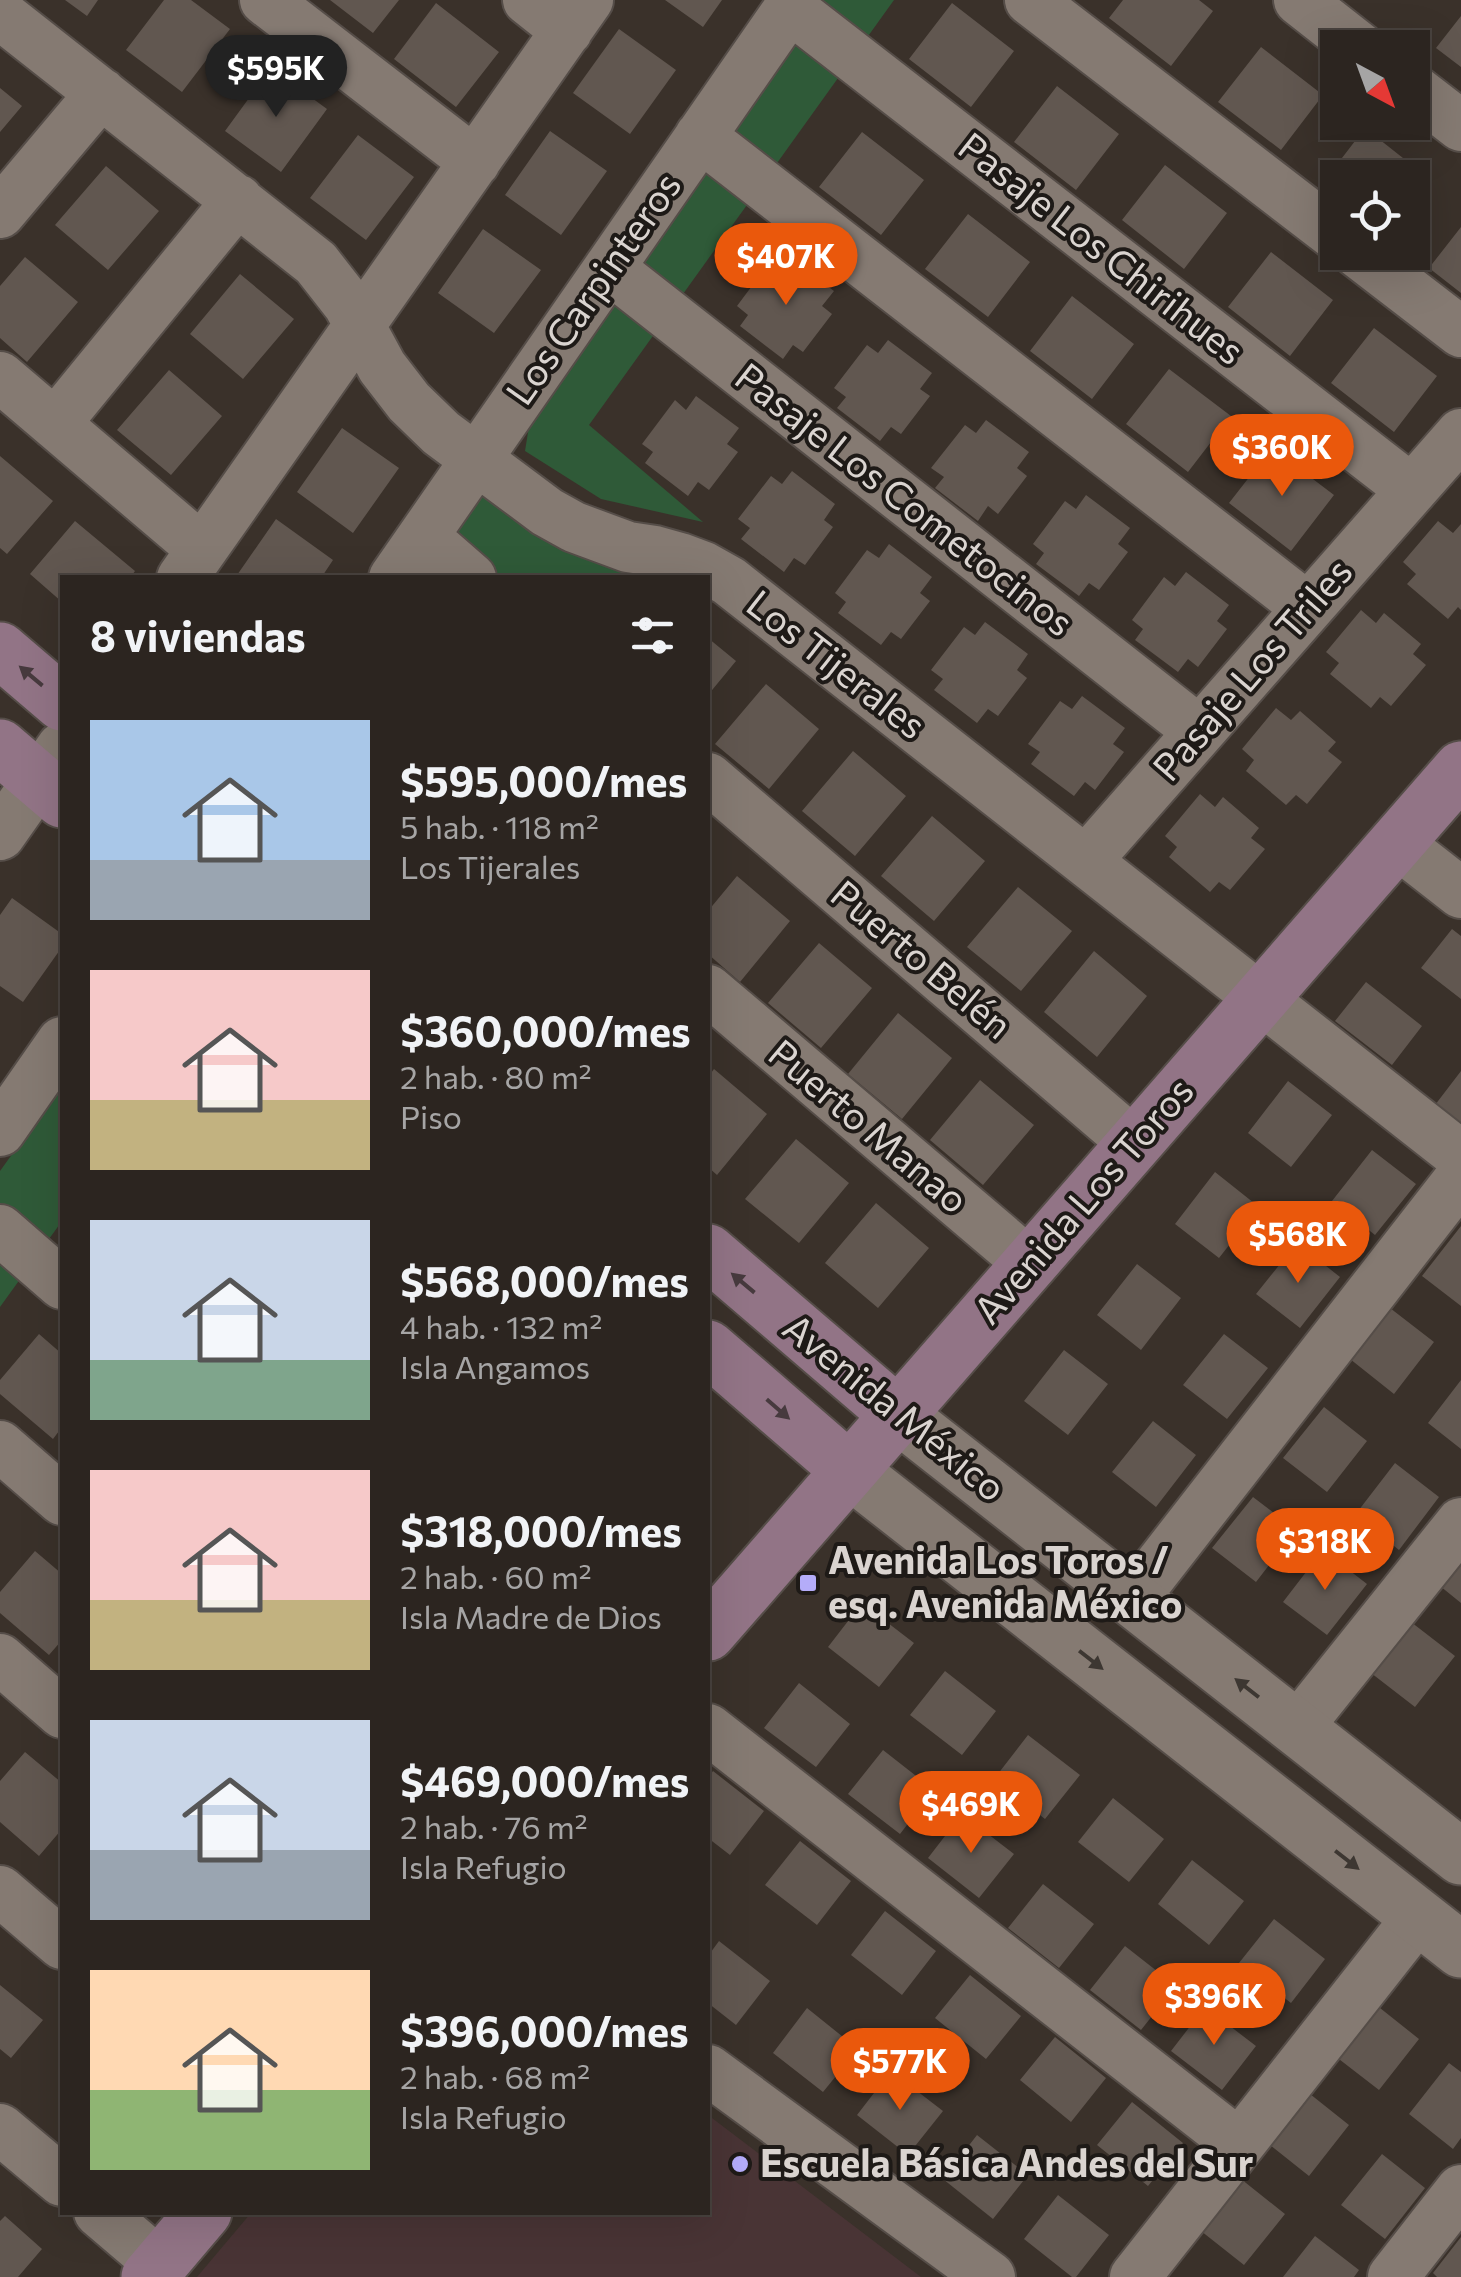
<!DOCTYPE html>
<html lang="es">
<meta charset="utf-8">
<style>
body{margin:0;font-family:Commissioner,sans-serif;background:#342d29;color:#f1f3f6;height:100vh;display:flex;flex-direction:column;font-size:38px;white-space:nowrap}
*{box-sizing:border-box;margin:0}
p{font-size:32px;color:#a6a5a5}
.icon{flex:none;width:55px;height:55px;fill:none;stroke:currentColor;stroke-width:2;stroke-linecap:round;stroke-linejoin:round}
.map{position:relative;flex:1;overflow:hidden}
.details{position:absolute;left:60px;top:575px;width:650px;height:1640px;display:flex;flex-direction:column;background:#2c2520;border-radius:0px;box-shadow:0 10px 40px #0002,0 0 0 2px #48423e}
.details>*{flex:none}
.needle{width:65px;rotate:139deg}
.buttons{position:absolute;left:1320px;top:30px;display:grid;gap:20px}
.buttons a{display:grid;place-items:center;width:110px;height:110px;border-radius:0px;background:#2c2520;box-shadow:0 10px 40px #0002,0 0 0 2px #48423e;font-size:50px}
.price{position:absolute;translate:-50% -85px;padding:0 22px;border-radius:35px;background:#ea580c;color:#fff;font-size:32px;line-height:65px;filter:drop-shadow(0 2px 5px #0008)}
.price::after{content:'';position:absolute;left:50%;top:60px;width:30px;height:22px;margin-left:-15px;background:inherit;clip-path:polygon(0 0,100% 0,50% 100%)}
.price.current{background:#222;color:#fff}
ul{padding:0;list-style:none}
li{display:flex;align-items:center;gap:30px;height:250px;padding:0 30px}
li span{display:grid;place-items:center;flex:none;width:280px;height:200px;border-radius:0px;color:#555}
li>.icon{margin-inline-start:auto}
span .icon{width:120px;height:120px;fill:#fffc;stroke-width:1}
li b{font-size:42px}
h2{display:flex;justify-content:space-between;align-items:center;height:120px;padding:0 30px;font-size:42px}
.map>svg:first-child{display:block}
.education{fill:#493435}
.green{fill:#2f5a38}
.building{fill:#615750}
.lines{fill:none;stroke-linecap:round;stroke-linejoin:round}
.minor-casing{stroke:#554d48;stroke-width:54}
.tertiary-casing{stroke:#554d48;stroke-width:59}
.secondary-casing{stroke:#554d48;stroke-width:59}
.minor{stroke:#857a72;stroke-width:50}
.tertiary{stroke:#857a72;stroke-width:55}
.secondary{stroke:#927486;stroke-width:55}
.oneway{fill:#473a3e}
.oneway2{fill:#3d3732}
.poi-dot{fill:#b4acf9;stroke:#1e1a17;stroke-width:4}
.labels{text-anchor:middle;stroke-width:8;stroke-linejoin:round;paint-order:stroke}
.street-label{font-size:38px;fill:#dad4d0;stroke:#1e1a17}
.poi-label{font-size:38px;font-weight:bold;fill:#dad4d0;stroke:#1e1a17;text-anchor:start}
</style>
<div class="map">
<svg width="1461" height="2277" viewBox="0 0 1461 2277">
<rect width="100%" height="100%" fill="#3a312a"/>
<path class="education" d="M708,2115L921,2277H197L251,2213L708,2212Z"/>
<path class="green" d="M813,0H894L589,425L703,522L601,499L525,451L533,401Z
M482,492L662,578H423Z
M62,1085V1221L0,1307V1171Z"/>
<path class="building" d="M65,0H98L87,16Z
M164,0H191L230,29L182,92L126,50Z
M330,0H399L373,33Z
M665,0H722L703,27Z
M1123,0H1199L1213,11L1171,66L1109,18Z
M436,3L499,52L456,107L394,59Z
M952,3L1014,51L971,107L909,59Z
M1461,16V67L1436,48Z
M619,29L676,70L630,134L573,93Z
M1261,47L1323,95L1281,150L1218,102Z
M271,68L327,109L281,172L225,131Z
M1057,86L1119,134L1076,190L1014,142Z
M0,88L22,106L0,132Z
M1365,128L1427,177L1412,196V178H1338V196L1322,184Z
M550,131L607,171L561,235L505,195Z
M862,132L924,180L881,235L819,187Z
M358,135L414,177L366,240L310,198Z
M1165,165L1227,213L1184,269L1122,220Z
M106,166L159,211L108,270L55,225Z
M968,214L1030,262L988,317L925,269Z
M1461,227V293L1429,268Z
M483,229L541,270L494,333L438,293Z
M1271,252L1333,300L1290,356L1228,307Z
M25,257L78,302L27,362L0,338V286Z
M791,258L834,291L822,306L832,314L803,352L793,345L783,359L740,326L748,315L737,306L769,263L780,271Z
M240,274L294,319L243,379L190,334Z
M1072,296L1134,344L1092,399L1030,351Z
M1374,328L1437,376L1394,432L1331,383Z
M888,340L932,373L920,389L930,396L901,434L891,427L880,441L837,408L846,397L834,388L867,345L878,353Z
M1169,369L1231,416L1188,472L1126,424Z
M169,370L222,416L171,475L117,430Z
M696,396L739,428L727,444L738,452L709,490L698,482L688,496L645,463L653,452L642,444L675,400L686,410Z
M986,420L1029,452L1017,468L1027,476L998,514L988,506L978,521L935,488L944,477L931,468L965,425L976,433Z
M342,428L399,468L353,533L297,492Z
M1272,448L1334,495L1291,551L1229,503Z
M0,456L53,501L7,554L0,548Z
M792,471L835,504L824,520L833,527L805,565L794,558L784,572L741,539L750,528L738,519L771,476L782,484Z
M1086,495L1130,528L1118,544L1128,552L1099,590L1089,583L1079,596L1036,564L1044,553L1033,544L1065,501L1076,509Z
M276,519L333,560L321,578H235Z
M75,521L135,571L130,578H62V602L30,574Z
M1438,521L1453,533L1461,524V610L1458,607L1448,619L1407,584L1416,574L1403,562Z
M889,544L932,577L920,593L930,601L901,639L891,632L881,645L838,613L846,602L835,593L867,550L879,558Z
M1186,572L1229,605L1217,621L1227,629L1198,667L1188,659L1178,672L1135,640L1143,629L1132,620L1164,577L1175,586Z
M1361,610L1376,623L1384,613L1421,644L1413,654L1426,665L1391,706L1380,697L1371,708L1330,674L1339,663L1326,652Z
M985,622L1028,654L1017,670L1027,678L998,716L988,709L977,723L934,690L943,679L931,670L964,627L975,635Z
M708,638L736,661L708,695Z
M766,684L819,729L769,789L715,744Z
M1082,696L1125,728L1113,744L1124,752L1095,790L1085,782L1074,796L1031,764L1040,752L1028,744L1060,701L1072,709Z
M1276,708L1291,720L1300,711L1336,742L1328,751L1342,762L1307,804L1296,795L1286,805L1246,771L1254,760L1242,749Z
M853,751L906,796L855,856L802,811Z
M1200,794L1215,807L1223,797L1259,828L1251,838L1265,849L1230,890L1219,882L1210,892L1169,857L1177,847L1165,836Z
M932,816L985,861L934,921L881,876Z
M737,876L790,921L740,982L708,954V911Z
M1018,887L1072,931L1021,991L967,947Z
M12,898L62,934V947L23,1002L0,986V915Z
M1452,929L1461,936V999L1421,968Z
M819,943L872,988L821,1048L768,1003Z
M1094,951L1147,996L1097,1057L1044,1012Z
M1366,982L1422,1026L1392,1065L1335,1021Z
M898,1013L952,1058L902,1119L848,1074Z
M714,1069L767,1114L717,1175L708,1167V1077Z
M1461,1071V1126L1435,1105Z
M980,1080L1034,1125L983,1185L930,1140Z
M1288,1081L1332,1115L1291,1167L1248,1133Z
M796,1139L849,1183L799,1243L745,1199Z
M1372,1150L1416,1184L1375,1235L1332,1201Z
M1215,1172L1259,1207L1219,1258L1175,1224Z
M876,1203L929,1248L878,1308L825,1263Z
M1461,1226V1306L1422,1276Z
M1297,1243L1340,1277L1300,1328L1256,1294Z
M1137,1264L1181,1298L1141,1350L1097,1315Z
M1390,1308L1434,1342L1394,1394L1350,1359Z
M39,1334L62,1354V1427L53,1439L0,1394V1380Z
M1224,1334L1268,1368L1227,1419L1183,1385Z
M1064,1350L1108,1384L1068,1435L1024,1401Z
M1461,1380V1449L1428,1423Z
M1324,1407L1367,1441L1327,1492L1283,1458Z
M1153,1421L1196,1455L1156,1507L1112,1472Z
M1395,1463L1439,1497L1399,1550L1355,1515Z
M1253,1497L1296,1530L1256,1582L1212,1548Z
M1323,1550L1367,1584L1327,1635L1283,1602Z
M35,1551L62,1574V1640L49,1655L0,1613V1592Z
M1461,1559V1603L1440,1586Z
M862,1603L914,1643L879,1687L828,1647Z
M1411,1622L1455,1656L1415,1707L1371,1673Z
M945,1671L996,1711L962,1755L910,1715Z
M799,1683L850,1724L816,1767L764,1728Z
M1028,1735L1080,1775L1045,1819L994,1779Z
M883,1750L934,1790L900,1834L848,1794Z
M25,1752L62,1783V1829L39,1856L0,1822V1781Z
M713,1771L764,1811L730,1855L708,1838V1778Z
M1113,1798L1164,1839L1129,1882L1078,1842Z
M962,1814L1014,1854L979,1898L928,1858Z
M800,1841L851,1881L817,1925L765,1885Z
M1192,1860L1244,1901L1209,1945L1158,1904Z
M1043,1884L1094,1924L1059,1968L1008,1928Z
M885,1911L936,1951L902,1995L851,1955Z
M1274,1919L1325,1959L1291,2003L1239,1963Z
M719,1941L770,1981L736,2025L708,2003V1956Z
M1125,1946L1176,1986L1141,2030L1090,1990Z
M970,1975L1021,2016L986,2059L935,2018Z
M0,1985L43,2020L11,2058L0,2049Z
M1375,2004L1419,2039L1379,2090L1335,2056Z
M1205,2007L1256,2046L1222,2090L1171,2051Z
M807,2008L858,2049L823,2092L773,2053Z
M1055,2037L1106,2078L1071,2122L1020,2080Z
M1449,2063L1461,2072V2138L1453,2149L1409,2114Z
M891,2071L943,2111L908,2155L857,2115Z
M1305,2090L1349,2125L1309,2176L1265,2141Z
M1132,2102L1183,2143L1148,2186L1097,2145Z
M977,2135L1028,2175L993,2219L943,2179Z
M1382,2154L1425,2188L1385,2239L1341,2205Z
M1241,2179L1285,2214L1244,2265L1201,2231Z
M1058,2195L1109,2235L1076,2277H1072L1024,2239Z
M5,2216L42,2249L18,2277H0V2221Z
M1315,2236L1359,2270L1354,2277H1283Z
M1461,2237V2277H1437L1433,2273Z"/>
<g class="lines">
<defs>
<path id="minor" d="M265,0L475,162
M528,0L567,31
M1030,0L1338,237
M1299,0L1360,48
M790,8L1412,490
M0,14L316,263L348,304L382,367L409,402L441,433L547,512L574,527L628,547L655,551L680,558L704,567L729,581L1461,1156
M1412,88L1461,126
M700,136L1308,608
M0,213L101,93
M1357,252L1461,332
M609,268L1199,731
M0,377L202,549
M55,424L238,200
M423,536L471,578
M182,578L588,0
M394,578L795,0
M708,778L1134,1143
M0,835L62,747
M1397,843L1461,893
M1086,861L1461,434
M708,990L1029,1263
M0,1131L62,1042
M0,1230L62,1284
M0,1446L62,1500
M1133,1599L1461,1177
M0,1659L62,1713
M1297,1728L1461,1523
M708,1729L1239,2144
M0,1891L62,1944
M708,2070L990,2277
M0,2129L62,2181
M99,2212L160,2264
M1135,2277L1418,1917
M1393,2277L1461,2190"/>
<path id="tertiary" d="M897,1414L1461,1857
M849,1470L1461,1950"/>
<path id="secondary" d="M0,650L62,703
M0,747L62,800
M708,1252L897,1414
M708,1348L849,1470
M708,1633L1461,769
M149,2277L204,2212"/>
</defs>
<use href="#minor" class="minor-casing"/>
<use href="#tertiary" class="tertiary-casing"/>
<use href="#secondary" class="secondary-casing"/>
<use href="#minor" class="minor"/>
<use href="#tertiary" class="tertiary"/>
<use href="#secondary" class="secondary"/>
</g>
<defs><path id="oneway-solid" d="M-6-.8H1V-3.2L6.5 0L1 3.2V.8H-6Z" transform="scale(2.5)"/></defs>
<g class="oneway">
<use href="#oneway-solid" transform="translate(31 676) rotate(-140)"/>
<use href="#oneway-solid" transform="translate(743 1283) rotate(-140)"/>
<use href="#oneway-solid" transform="translate(778 1409) rotate(41)"/>
</g>
<g class="oneway2">
<use href="#oneway-solid" transform="translate(1091 1660) rotate(38)"/>
<use href="#oneway-solid" transform="translate(1247 1688) rotate(-142)"/>
<use href="#oneway-solid" transform="translate(1347 1860) rotate(38)"/>
</g>
<g class="poi-dot">
<rect x="798" y="1573" width="20" height="20" rx="5"/>
<circle cx="740" cy="2164" r="10"/>
</g>
<g class="labels">
<g class="street-label">
<text transform="translate(1101 249) rotate(38)" y="13">Pasaje Los Chirihues</text>
<text transform="translate(594 289) rotate(-55)" y="13">Los Carpinteros</text>
<text transform="translate(904 500) rotate(38)" y="13">Pasaje Los Cometocinos</text>
<text transform="translate(836 665) rotate(38)" y="13">Los Tijerales</text>
<text transform="translate(1253 670) rotate(-49)" y="13">Pasaje Los Triles</text>
<text transform="translate(921 960) rotate(40)" y="13">Puerto Belén</text>
<text transform="translate(868 1127) rotate(40)" y="13">Puerto Manao</text>
<text transform="translate(1084 1201) rotate(-49)" y="13">Avenida Los Toros</text>
<text transform="translate(894 1408) rotate(39)" y="13">Avenida México</text>
</g>
<g class="poi-label">
<text x="828" y="1574">Avenida Los Toros /<tspan x="828" dy="44">esq. Avenida México</tspan></text>
<text x="760" y="2177">Escuela Básica Andes del Sur</text>
</g>
</g>
</svg>
<div class="buttons">
<a><svg class="needle" viewBox="-14 -14 28 28"><path d="M0-13l5 13h-10z" fill="#e53935"/><path d="M0 13l5-13h-10z" fill="#a6a5a5"/></svg></a>
<a><svg class="icon" aria-label="locate" viewBox="0 0 24 24"><circle cx="12" cy="12" r="6"/><path d="M12 2v4M12 18v4M2 12h4M18 12h4"/></svg></a>
</div>
<b class="price current" style="left:276px;top:120px">$595K</b>
<b class="price" style="left:786px;top:308px">$407K</b>
<b class="price" style="left:1282px;top:499px">$360K</b>
<b class="price" style="left:1298px;top:1286px">$568K</b>
<b class="price" style="left:1325px;top:1593px">$318K</b>
<b class="price" style="left:971px;top:1856px">$469K</b>
<b class="price" style="left:1214px;top:2048px">$396K</b>
<b class="price" style="left:900px;top:2113px">$577K</b>
<section class="details">
<h2>8 viviendas<svg class="icon" aria-label="filters" viewBox="0 0 24 24"><path d="M4 7h16M4 17h16"/><circle cx="9" cy="7" r="2"/><circle cx="15" cy="17" r="2"/></svg></h2>
<ul>
<li><span style="background:linear-gradient(#a9c7e8 70%,#9aa5b1 0)"><svg class="icon" aria-label="home" viewBox="0 0 24 24"><path d="M3 11l9-7 9 7M6 9v11h12V9"/></svg></span><div><b>$595,000/mes</b><p>5 hab. · 118 m²</p><p>Los Tijerales</p></div></li>
<li><span style="background:linear-gradient(#f6c9c9 65%,#c2b280 0)"><svg class="icon" aria-label="home" viewBox="0 0 24 24"><path d="M3 11l9-7 9 7M6 9v11h12V9"/></svg></span><div><b>$360,000/mes</b><p>2 hab. · 80 m²</p><p>Piso</p></div></li>
<li><span style="background:linear-gradient(#c9d6e8 70%,#7fa58c 0)"><svg class="icon" aria-label="home" viewBox="0 0 24 24"><path d="M3 11l9-7 9 7M6 9v11h12V9"/></svg></span><div><b>$568,000/mes</b><p>4 hab. · 132 m²</p><p>Isla Angamos</p></div></li>
<li><span style="background:linear-gradient(#f6c9c9 65%,#c2b280 0)"><svg class="icon" aria-label="home" viewBox="0 0 24 24"><path d="M3 11l9-7 9 7M6 9v11h12V9"/></svg></span><div><b>$318,000/mes</b><p>2 hab. · 60 m²</p><p>Isla Madre de Dios</p></div></li>
<li><span style="background:linear-gradient(#c9d6e8 65%,#9aa5b1 0)"><svg class="icon" aria-label="home" viewBox="0 0 24 24"><path d="M3 11l9-7 9 7M6 9v11h12V9"/></svg></span><div><b>$469,000/mes</b><p>2 hab. · 76 m²</p><p>Isla Refugio</p></div></li>
<li><span style="background:linear-gradient(#ffd9b3 60%,#8fb573 0)"><svg class="icon" aria-label="home" viewBox="0 0 24 24"><path d="M3 11l9-7 9 7M6 9v11h12V9"/></svg></span><div><b>$396,000/mes</b><p>2 hab. · 68 m²</p><p>Isla Refugio</p></div></li>
</ul>
</section>
</div>
